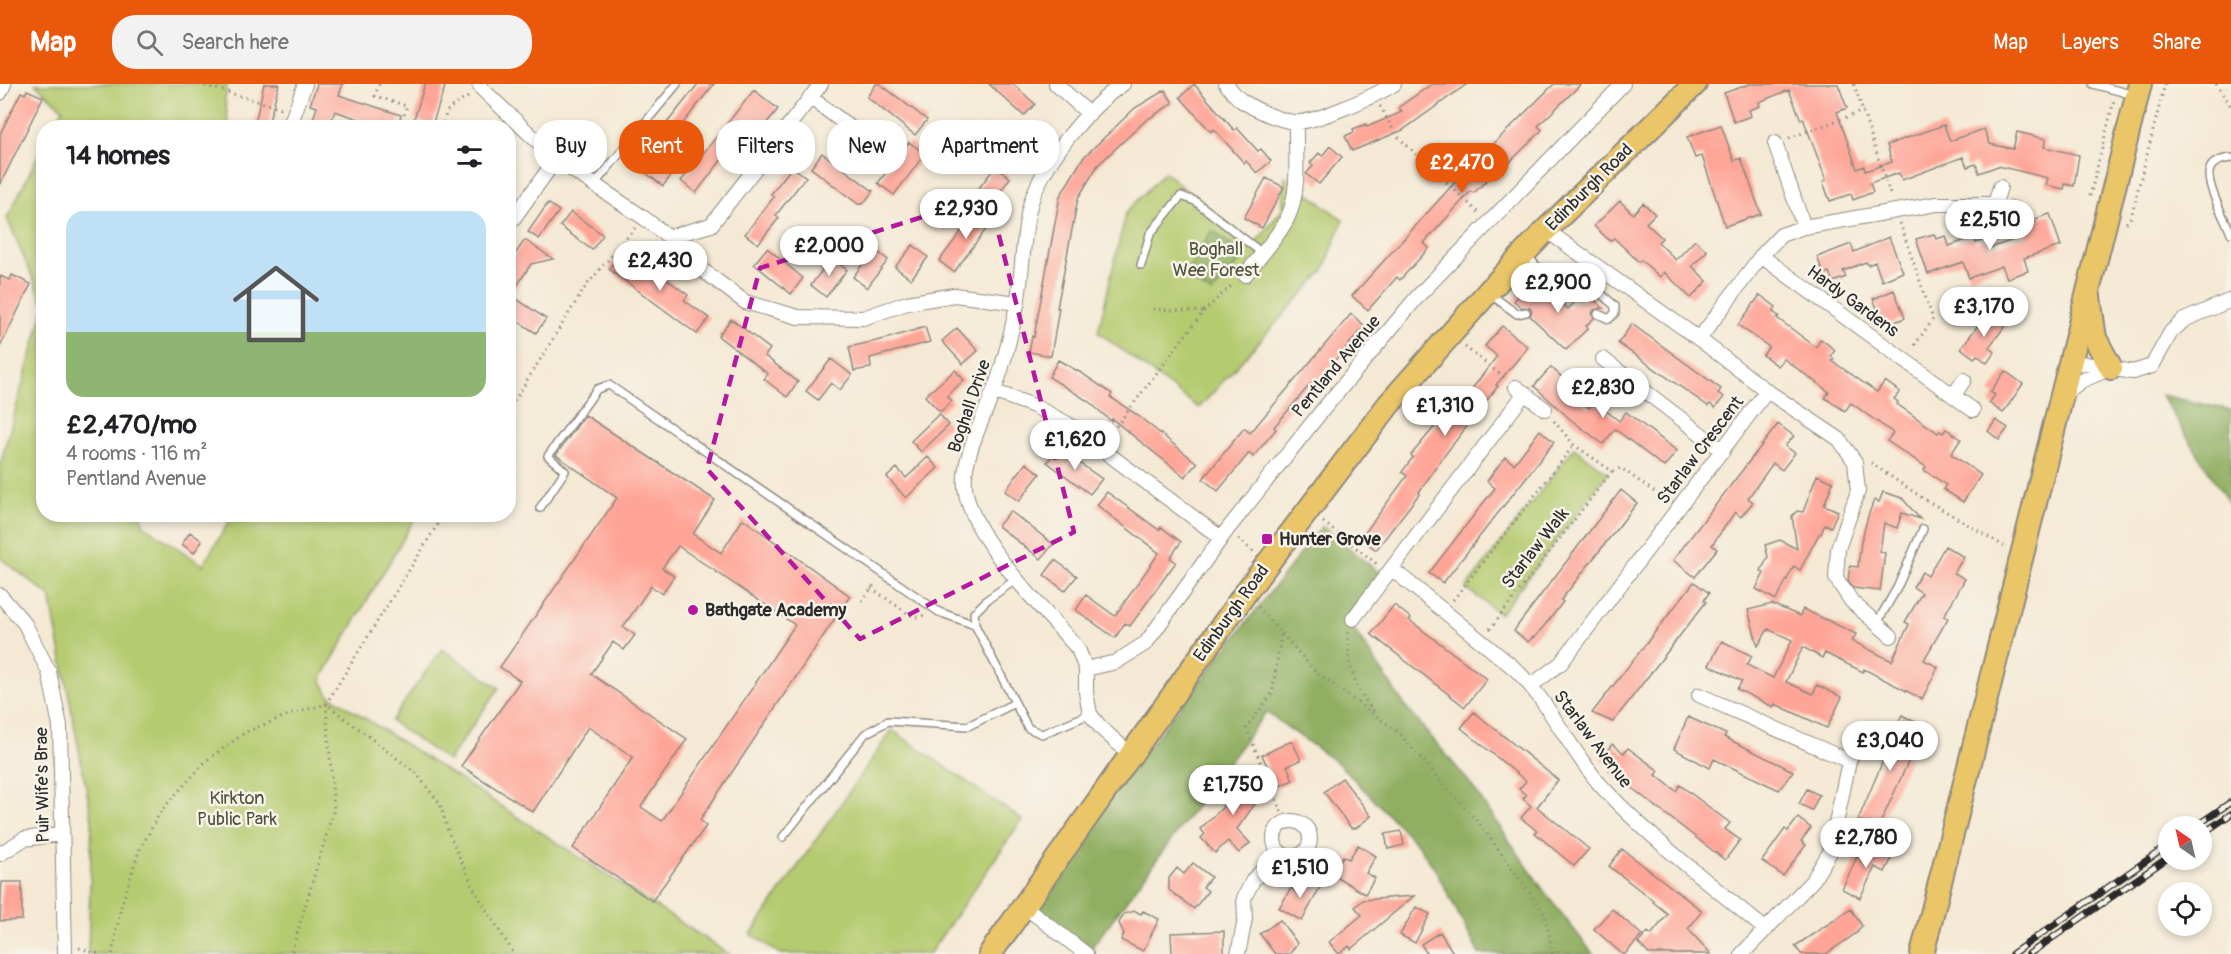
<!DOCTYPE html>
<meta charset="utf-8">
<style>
body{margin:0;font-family:Pangolin,sans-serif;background:#f2f2f2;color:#202124;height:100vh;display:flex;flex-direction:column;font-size:22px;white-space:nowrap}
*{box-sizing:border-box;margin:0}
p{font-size:20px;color:#757577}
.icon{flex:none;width:33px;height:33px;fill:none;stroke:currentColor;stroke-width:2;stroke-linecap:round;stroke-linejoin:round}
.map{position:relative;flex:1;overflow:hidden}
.side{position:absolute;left:36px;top:36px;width:480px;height:402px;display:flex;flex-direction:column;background:#fff;border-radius:24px;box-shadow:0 3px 9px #0003}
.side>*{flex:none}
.top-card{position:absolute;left:534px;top:36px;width:570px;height:54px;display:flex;gap:12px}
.needle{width:39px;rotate:326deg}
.controls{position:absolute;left:2158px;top:732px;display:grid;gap:12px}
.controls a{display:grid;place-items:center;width:54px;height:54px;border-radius:50%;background:#fff;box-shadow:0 3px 9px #0003;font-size:30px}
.price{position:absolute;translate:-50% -51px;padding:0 14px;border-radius:21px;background:#fff;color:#222;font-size:20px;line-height:39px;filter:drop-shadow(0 2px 3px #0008)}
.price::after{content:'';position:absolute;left:50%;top:36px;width:18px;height:14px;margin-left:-9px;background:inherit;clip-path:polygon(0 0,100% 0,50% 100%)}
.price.current{background:#ea580c;color:#fff}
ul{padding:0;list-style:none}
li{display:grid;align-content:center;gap:12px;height:318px;padding:0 30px}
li+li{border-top:2px solid #e0e0e0}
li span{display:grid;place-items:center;height:186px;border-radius:18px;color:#555}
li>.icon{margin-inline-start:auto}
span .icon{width:108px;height:108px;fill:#fffc;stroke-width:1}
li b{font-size:26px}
h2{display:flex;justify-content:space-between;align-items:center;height:72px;padding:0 30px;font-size:26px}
.chip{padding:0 21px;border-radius:24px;background:#fff;box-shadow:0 3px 9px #0003;font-size:21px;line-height:54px}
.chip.current{background:#ea580c;color:#fff}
header{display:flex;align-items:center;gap:36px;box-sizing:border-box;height:84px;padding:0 30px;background:#ea580c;color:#fff}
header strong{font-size:28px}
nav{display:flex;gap:33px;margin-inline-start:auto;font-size:21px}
.search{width:420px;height:54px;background:#f2f2f2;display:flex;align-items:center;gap:15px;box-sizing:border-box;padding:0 21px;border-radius:24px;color:#757577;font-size:22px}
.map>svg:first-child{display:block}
.green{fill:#b5cb70;stroke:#707b4e;stroke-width:1.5}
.forest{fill:#90af62;stroke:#5e6d46;stroke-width:1.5}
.building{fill:#fea597;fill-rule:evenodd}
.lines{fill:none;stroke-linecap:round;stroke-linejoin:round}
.lane-casing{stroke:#908a80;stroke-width:10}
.street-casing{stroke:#908a80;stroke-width:16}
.primary-casing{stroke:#908a80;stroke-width:26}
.path{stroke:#908a80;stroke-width:3;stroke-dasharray:1.5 4.5;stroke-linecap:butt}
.lane{stroke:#fff;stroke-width:7}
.street{stroke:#fff;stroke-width:14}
.primary{stroke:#eac669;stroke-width:22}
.rail-casing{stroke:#2b2b2b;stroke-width:7}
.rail{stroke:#f7f3e8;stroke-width:4.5;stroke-dasharray:14;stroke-linecap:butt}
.marked{fill:none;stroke:#b5179e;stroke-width:4.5;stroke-dasharray:12 8;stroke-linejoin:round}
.poi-dot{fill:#b5179e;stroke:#f7f3e8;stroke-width:2}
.labels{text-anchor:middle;stroke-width:5;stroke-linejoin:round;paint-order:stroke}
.street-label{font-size:18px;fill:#2b2b2b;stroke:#f7f3e8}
.park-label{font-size:18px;fill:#4e533c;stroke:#f7f3e8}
.poi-label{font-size:18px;font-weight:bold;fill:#2b2b2b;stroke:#f7f3e8;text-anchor:start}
</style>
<header>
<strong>Map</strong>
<div class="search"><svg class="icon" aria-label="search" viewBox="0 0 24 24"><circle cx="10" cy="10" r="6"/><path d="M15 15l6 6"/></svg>Search here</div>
<nav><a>Map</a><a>Layers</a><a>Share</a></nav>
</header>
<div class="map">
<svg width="2231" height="870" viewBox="0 0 2231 870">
<rect width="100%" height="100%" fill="#f7f3e8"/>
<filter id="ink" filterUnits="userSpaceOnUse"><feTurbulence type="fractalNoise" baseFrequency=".0167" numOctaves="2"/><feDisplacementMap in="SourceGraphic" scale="12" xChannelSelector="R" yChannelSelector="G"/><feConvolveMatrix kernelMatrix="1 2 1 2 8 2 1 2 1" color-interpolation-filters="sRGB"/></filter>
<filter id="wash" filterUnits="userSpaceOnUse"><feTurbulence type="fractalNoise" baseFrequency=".008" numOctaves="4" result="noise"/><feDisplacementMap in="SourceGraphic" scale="24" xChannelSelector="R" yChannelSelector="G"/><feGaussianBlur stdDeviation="1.35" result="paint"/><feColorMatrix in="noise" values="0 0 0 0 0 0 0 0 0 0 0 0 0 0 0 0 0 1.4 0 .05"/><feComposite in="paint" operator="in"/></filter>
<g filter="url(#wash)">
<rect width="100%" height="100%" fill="#f4e9d4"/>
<path class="green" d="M35,0H227L225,16L229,43H53L63,25Z
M43,62H44L43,218L7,134Z
M1165,88L1252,163L1282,126L1285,92L1343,136L1324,186L1199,324L1098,248L1126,128Z
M43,228L44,430L142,431L143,441L203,481L233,431H417L321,595L329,611L729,870H88L92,735L50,512L0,474V381Z
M1574,364L1608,389L1500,530L1466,504Z
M442,565L499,604L448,677L391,637Z
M892,646L1022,736L929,870H780L751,850Z"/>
<path class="forest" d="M1211,147L1216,149L1242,170L1241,176L1212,209L1184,193Z
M2161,311L2231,326V423Z
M1322,442L1381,490L1346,534L1406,623L1469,698L1544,807L1593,870H1479L1435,785L1418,761L1340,681L1266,628L1087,870L1024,822Z"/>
<g id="blocks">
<path class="building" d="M264,0H279L267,44H254Z
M317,0H343L339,11L401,31L397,44H385L335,27L329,44H310L317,23L310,21Z
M425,0H446L432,41L414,35Z
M698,0H714L673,52L663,44Z
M876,0H880L927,36L915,51L867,13Z
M989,0H1013L1035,20L1024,32Z
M1194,0L1234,46L1237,44L1258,67L1261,65L1271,77L1257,89L1246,77L1244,79L1214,45L1211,48L1180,13Z
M1432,0H1467L1403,46L1352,67L1345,52L1354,48L1353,45L1366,40L1367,43L1402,28L1399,23Z
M1554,0H1581L1538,42L1542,46L1507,81L1504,78L1477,106L1473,109L1471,107L1424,159L1429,164L1400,196L1397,193L1368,226L1352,212L1457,96Z
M1750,0H1838L1847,24L1837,28L1857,85L1864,82L1865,87L1892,78L1887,61L1944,41L1950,57L1984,45L1990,60L2013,65L2017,48L2046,55L2044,63L2079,71L2074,102L2065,100L2064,105L2046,101L2048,94L1998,82L1979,89L1976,80L1967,83L1963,73L1902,96L1899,89L1870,99L1873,108L1853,116L1851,110L1830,117L1823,98L1826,96L1803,34L1801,36L1789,6L1759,18L1760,22L1749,26L1751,32L1734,38L1724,9Z
M27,6L43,13L0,101V50L21,8L25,10Z
M754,6L778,25L749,61L739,53L696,109L681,97Z
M1165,6L1173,19L1145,37L1098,81L1078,114L1057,224H1059L1051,272L1029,268L1032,252L1034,253L1060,112L1083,74L1135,24Z
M1721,41L1734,77L1741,74L1761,130L1725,142L1702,72L1695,74L1687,53Z
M1012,42L1027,54L1006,78L991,65Z
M909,58L925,70L894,111L878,99Z
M1330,62L1342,73L1319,100L1306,90L1313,82L1310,79L1319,69L1322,72Z
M639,63L656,77L661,70L678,83L663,102L629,76Z
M822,69L873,107L863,120H858L811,84Z
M996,82L1010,94L990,122L975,109Z
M792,83L806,93L776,131L779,134L758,160L745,150L774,113L771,110Z
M1266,94L1284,103L1262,144L1244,134Z
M1620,117L1633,130L1643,119L1655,130L1646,139L1662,154L1658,158L1676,176L1695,156L1707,167L1692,182L1707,197L1691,214L1664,188L1660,193L1641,176L1639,178L1614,154L1610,157L1594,142Z
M548,119L559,127L539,155L528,148Z
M978,125L993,136L954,188L939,177Z
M571,128L603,151L592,166L560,142Z
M2050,130L2061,162L2024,174L2028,187L2007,194L2002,182L1969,194L1963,178L1928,190L1916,155L1934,150L1936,155L1946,152L1949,162L1974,153L1976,159L1986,155L1990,164L2027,151L2024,142L2036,138L2035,135Z
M1889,153L1903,188L1882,197L1875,178L1868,181L1866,178L1843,187L1846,193L1833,198L1829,188L1824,190L1817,173L1851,160L1854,168Z
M525,156L553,175L531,180L511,211L546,235L536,249L508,231V170L513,173Z
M913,161L928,173L911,195L895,183Z
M767,164L803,194L791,210L754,180Z
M874,165L888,176L867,204L853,193Z
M621,169L646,187L650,183L688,211L684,216L709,234L697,250L609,185Z
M831,174L847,186L826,213L811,201Z
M12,191L31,200L0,263V192L10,196Z
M1536,194L1544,202V210L1548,212L1552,210L1568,225L1576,217H1584L1585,207L1603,224L1594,226L1592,230L1594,234L1586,242L1588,244L1566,266L1530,232L1532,227L1530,224L1521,223L1514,217Z
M1894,206L1905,234L1884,242L1882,238L1875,241L1870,229L1878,226L1873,215Z
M1760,211L1776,223L1773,228L1779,232L1777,234L1816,263L1821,255L1835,266L1831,272L1834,275L1832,277L1877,308L1885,297L1900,308L1894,315L1898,318L1897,320L1938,349L1940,347L1943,349L1946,345L1961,355L1951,370L1981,391L1963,418L1943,405L1946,401L1924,386L1926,383L1887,357L1893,349L1851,319L1845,327L1825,314L1829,308L1784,275L1778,282L1763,271L1769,263L1738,241Z
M1988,228L2006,241L1989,263L1995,268L1987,279L1977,271L1974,274L1961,264Z
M1351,230L1365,242L1315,299L1313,297L1274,343L1276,345L1253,373L1249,369L1218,407L1203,395L1244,344L1250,349Z
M731,235L770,265L765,272L798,298L787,313L764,295L768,290L718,252Z
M1632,240L1721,305L1718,309L1724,313L1715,324L1710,320L1708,322L1618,259Z
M1502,242L1528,263L1496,301L1498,302L1444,372L1419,408L1420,409L1376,466L1361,454L1407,392L1402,388L1413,373L1411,371L1441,335L1446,339L1497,272L1485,262Z
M925,243L930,258L870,274L871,284L854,287L849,263L885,255Z
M957,244L978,267L963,280L942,257Z
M831,275L852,291L840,306L831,299L818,316L806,307Z
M1058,276L1083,290L1112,310L1110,313L1136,330L1197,379L1185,393L1112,335L1111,337L1088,317L1049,293Z
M1551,283L1567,298L1562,303L1589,324L1594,317L1619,337L1626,328L1677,367L1664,383L1615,345L1603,360L1570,335L1534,302Z
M955,286L964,296L947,312L952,317L940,328L925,312Z
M2005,287L2023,300L2003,329L1989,319L1995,311L1990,308Z
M939,330L949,341L921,368L911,357Z
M585,331L715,416L693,450L721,469L743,435L850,512L700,736L706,742L652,817L573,764L633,673L588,643L533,728L461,682L520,597L500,583L617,414L556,371ZM678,462L795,541L662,737L641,723L687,655L591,590L613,558L624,566L635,551L623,543L651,502L662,510L674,492L662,484Z
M1996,336L2008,344L1999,356L1988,347Z
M1778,340L1794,352L1785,362L1795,369L1782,386L1773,379L1748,414L1753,418L1741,433L1735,428L1712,461L1717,465L1695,493L1673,476Z
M1540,346L1554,358L1443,499L1429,489L1495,404L1487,397L1505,373L1514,380Z
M1058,364L1102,395L1090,410L1047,378Z
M928,373L938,384L906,414L887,393L897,384L906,394Z
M1026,379L1040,390L1019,417L1005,407Z
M1817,391L1833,398L1824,421L1838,427L1831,443L1825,440L1821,450H1819L1800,486L1794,482L1776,516L1756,505L1764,489L1761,487L1768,473L1765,461L1780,456L1797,465L1792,432L1797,427L1803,428Z
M1621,406L1637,419L1561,516L1563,518L1549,536L1534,554L1533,553L1528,558L1514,547L1518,541Z
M1107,408L1159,446L1161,443L1181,458L1170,474L1176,478L1130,542L1125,539L1115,554L1076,526L1086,511L1115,532L1159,469L1097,421Z
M1883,408L1902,414L1920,435L1902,429L1897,444L1884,439L1880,468L1885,469L1880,507L1853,504L1848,496L1850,482L1858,483L1861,458L1868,432L1874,416L1879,418Z
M1010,427L1053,460L1041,475L998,442Z
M190,448L202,457L194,469L182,460Z
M1945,462L1964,473L1954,489L1965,495L1944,532L1948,534L1924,576L1938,583L1922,615L1864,585L1863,588L1825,569L1822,574L1803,563L1786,598L1813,610L1817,601L1842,613L1827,644L1775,620L1773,623L1737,605L1742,597L1709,581L1722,557L1752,572L1747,581L1773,594L1792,556L1768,545L1758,562L1748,526L1772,520L1800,532L1803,525L1831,538L1856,550L1852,557L1892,577L1909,540L1905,538L1922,509L1913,503L1922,488L1928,492Z
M1055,476L1077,492L1065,507L1044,491Z
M1694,498L1709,509L1704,516L1706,518L1636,608L1613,638L1592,629Z
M1394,521L1411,534L1409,536L1487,595L1465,623L1371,550Z
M1474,628L1558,696L1537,723L1589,765L1574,782L1535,749L1537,747L1521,734L1531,722L1523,715L1526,711L1519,705L1526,697L1461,644Z
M1902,631L1921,641L1905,672L1910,674L1878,744L1858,736L1885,672L1891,656L1889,655Z
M1688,633L1726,650L1724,653L1793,687L1779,706L1714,675L1710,684L1674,665Z
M1292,657L1301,676L1287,682L1293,696L1277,703L1262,671Z
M1612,660L1624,669L1628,664L1659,687L1656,691L1676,707L1680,701L1730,739L1725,745L1740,756L1725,776L1610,687L1613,683L1602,674Z
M1248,689L1267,703L1237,745L1250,759L1239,769L1228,757L1215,769L1201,754L1205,750L1200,745L1221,725Z
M1342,694L1371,732L1356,744H1351L1324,708Z
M1807,705L1819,711L1812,726L1799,720Z
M1798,734L1811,744L1801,757L1806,761L1783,792L1762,777L1785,745L1788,747Z
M1401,747L1404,761L1388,765L1385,750Z
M1864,758L1893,772L1885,788L1875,783L1860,814L1842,805Z
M1358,761L1376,772L1366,789L1375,794L1365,810L1332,790L1343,772L1349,775Z
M1622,765L1702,827L1688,845L1711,870H1649L1638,859L1648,848L1651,851L1668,830L1653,818L1654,817L1609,782Z
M1193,779L1211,793L1203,803L1208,807L1194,825L1169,806V794L1177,784L1184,790Z
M1303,794L1320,803L1302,837L1279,824L1291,804L1295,807Z
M2,798H22V836L0,837Z
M1414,812L1351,865L1349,862L1339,870L1329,858L1362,831L1355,823L1363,816Z
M1416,823L1430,830L1415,859L1400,851Z
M1612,825L1642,851L1625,870H1622L1594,845Z
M1851,825L1862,842L1857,847L1858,848L1826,870H1801L1795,862Z
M1135,827L1141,830L1143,827L1159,835L1143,867L1121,856L1124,850L1119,839L1124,830Z
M1280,836L1297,859L1290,870H1275L1260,850Z
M1224,847V870H1172L1171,849Z
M1440,848L1454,870H1427L1421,860Z"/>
</g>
</g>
<g filter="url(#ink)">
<use href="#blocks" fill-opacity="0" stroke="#908a80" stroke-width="1.5"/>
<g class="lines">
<defs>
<path id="lane" d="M2093,0L2134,11
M2231,74C2223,75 2213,77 2210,85C2204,98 2225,136 2231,149
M593,102L677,0
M1526,171L1545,191L1550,201L1548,206
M1141,181L1150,150L1181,112L1195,117L1262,169
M1545,191L1591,201L1615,222V229L1609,235L1598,230
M1550,201L1580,213
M1490,210L1517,230L1526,228
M540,424L565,387L548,372L597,305L609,301L939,528L975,541
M1017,495L988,515L974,529L975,541L1028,644L1042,650L1090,630
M1877,539L1897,504L1923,445
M783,753L865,650L888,637L968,642L1015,619"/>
<path id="street" d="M479,0L482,5L556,75L644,134L669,153L693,179L745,218L798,233L863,234L907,219L954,211L1018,219
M1056,0L1089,30
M1123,0C1088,23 1038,84 1029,126C1022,157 1023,189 1017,220C1013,243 1007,265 1001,286C992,319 961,371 965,403C971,456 1044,525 1078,565L1086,585V608L1090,630L1101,644L1130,670
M1226,0C1231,6 1236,13 1242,17C1256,26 1278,36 1294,38C1313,40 1377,11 1394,0
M0,9L4,0
M810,13L872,60
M289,44L305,0
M1775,59L1804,143
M864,71L880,50
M1995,120L2000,103
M508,142L556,75
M669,153L711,141L821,0
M1761,172L1973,326
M1245,191C1259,173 1276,156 1287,135C1301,108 1295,69 1296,39
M1699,255L1761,172L1781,151L1804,143L1936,120H1995L2016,126
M1603,275L1723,367
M2068,277L2133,288L2152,282L2171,248L2184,236L2231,216
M1516,303L1545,325
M1767,307L1839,355L1855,378L1858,407L1838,465L1836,494L1852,518L1891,552
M995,308L1034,322L1068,340L1221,454
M2063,311L2081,297L2111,284
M1953,312L1964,296
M1392,485L1514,584C1551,619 1570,668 1604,705C1653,757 1712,801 1766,846
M0,511L25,540L49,588L60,642L65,870
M1353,535L1525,309
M1086,585L1116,578L1146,559L1227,446L1321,328L1418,212L1623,0
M1532,601L1561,579L1767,307L1699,255L1546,146
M1699,611L1849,677
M1274 755a18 18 0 1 1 36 0a18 18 0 1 1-36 0Z
M0,770L24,755L61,750
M1024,822L1086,870
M1238,870L1245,835L1244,814L1253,796L1280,769
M1742,870L1813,796L1830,768L1849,677L1865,646"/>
<path id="primary" d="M2089,213L2095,254L2111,284
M990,870L1246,508L1389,320L1488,208L1546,146L1695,0
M1922,870L2140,0"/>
</defs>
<use href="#lane" class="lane-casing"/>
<use href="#street" class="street-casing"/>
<use href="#primary" class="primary-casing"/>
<path class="path" d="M199,0L281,24
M379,0L375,12L407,22L400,44
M1854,0L1891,113
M2216,0L2231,22
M1380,22L1396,51L1479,129
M441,44L448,25L470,12
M1789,54L1863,27
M508,99L517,104
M2090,112L2114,16
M1900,139L1933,235L1912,265
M2126,139L2131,133L2165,0
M1153,225L1203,228
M1465,263L1505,294
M508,327L586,202L635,144
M1554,337L1574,361L1612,387L1621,384L1667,417
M1109,352L1203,228L1233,200
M1871,379L1921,413L2004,462
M444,430L326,620L416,689L440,720L449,750L475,807L514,870
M1323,438L1377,480
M1238,455L1254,468
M871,504L910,531L917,533L925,531
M1453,516L1574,361
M862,517L876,498
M1258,523L1316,588L1398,648L1482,743L1545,830L1553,870
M1490,545L1612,387
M1348,548C1347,581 1354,605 1376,630
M1281,551L1272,610L1246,644L1286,738
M79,864L100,870
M112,870L121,823L139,767L161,727L207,676L246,648L285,632L326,620L334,725L291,870"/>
<use href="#lane" class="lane"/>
<use href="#street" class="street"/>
<use href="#primary" class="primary"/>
<defs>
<path id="rail" d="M2196,742L2231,718
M2202,750L2231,730
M2012,870L2169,761
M2029,870L2169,773"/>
</defs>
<use href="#rail" class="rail-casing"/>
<use href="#rail" class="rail"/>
</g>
</g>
<path class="marked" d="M989,112L1074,448L860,555L707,385L760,184Z"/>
<g class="poi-dot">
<rect x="1261" y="449" width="12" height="12" rx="3"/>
<circle cx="693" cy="526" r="6"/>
</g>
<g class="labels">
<g class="street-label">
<text transform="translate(1589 103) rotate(-45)" y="6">Edinburgh Road</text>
<text transform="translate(1853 217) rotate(36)" y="6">Hardy Gardens</text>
<text transform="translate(1336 282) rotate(-50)" y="6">Pentland Avenue</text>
<text transform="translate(969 322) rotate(-71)" y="6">Boghall Drive</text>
<text transform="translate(1700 366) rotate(-53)" y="6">Starlaw Crescent</text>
<text transform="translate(1535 464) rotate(-52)" y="6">Starlaw Walk</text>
<text transform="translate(1231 529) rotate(-54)" y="6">Edinburgh Road</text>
<text transform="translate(1593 655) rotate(53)" y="6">Starlaw Avenue</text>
<text transform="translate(42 701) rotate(-91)" y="6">Puir Wife's Brae</text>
</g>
<g class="park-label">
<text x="1216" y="171">Boghall<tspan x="1216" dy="21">Wee Forest</tspan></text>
<text x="237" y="720">Kirkton<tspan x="237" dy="21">Public Park</tspan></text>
</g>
<g class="poi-label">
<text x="1279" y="461">Hunter Grove</text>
<text x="705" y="532">Bathgate Academy</text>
</g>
</g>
</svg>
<div class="controls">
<a><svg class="needle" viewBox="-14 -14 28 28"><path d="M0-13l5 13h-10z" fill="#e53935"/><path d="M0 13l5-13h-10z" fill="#757577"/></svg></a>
<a><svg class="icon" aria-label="locate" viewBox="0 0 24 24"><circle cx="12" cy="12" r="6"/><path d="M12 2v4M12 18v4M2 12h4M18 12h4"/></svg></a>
</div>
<b class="price current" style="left:1462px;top:110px">£2,470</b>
<b class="price" style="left:966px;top:156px">£2,930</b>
<b class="price" style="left:1990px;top:167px">£2,510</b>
<b class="price" style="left:829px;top:193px">£2,000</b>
<b class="price" style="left:660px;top:208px">£2,430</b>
<b class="price" style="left:1558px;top:230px">£2,900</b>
<b class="price" style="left:1984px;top:254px">£3,170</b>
<b class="price" style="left:1603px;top:335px">£2,830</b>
<b class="price" style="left:1445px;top:353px">£1,310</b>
<b class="price" style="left:1075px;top:387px">£1,620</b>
<b class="price" style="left:1890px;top:688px">£3,040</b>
<b class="price" style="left:1233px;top:732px">£1,750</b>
<b class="price" style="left:1866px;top:785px">£2,780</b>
<b class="price" style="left:1300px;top:815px">£1,510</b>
<div class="top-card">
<a class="chip">Buy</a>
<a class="chip current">Rent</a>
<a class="chip">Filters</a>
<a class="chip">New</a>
<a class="chip">Apartment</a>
</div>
<section class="side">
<h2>14 homes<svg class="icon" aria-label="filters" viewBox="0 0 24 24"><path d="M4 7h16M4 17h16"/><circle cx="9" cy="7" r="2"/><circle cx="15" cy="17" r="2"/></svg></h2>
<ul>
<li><span style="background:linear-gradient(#bfe0f5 65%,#8fb573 0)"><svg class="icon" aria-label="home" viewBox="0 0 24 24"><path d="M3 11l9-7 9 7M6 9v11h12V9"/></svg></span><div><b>£2,470/mo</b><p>4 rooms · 116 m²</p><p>Pentland Avenue</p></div></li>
</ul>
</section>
</div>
